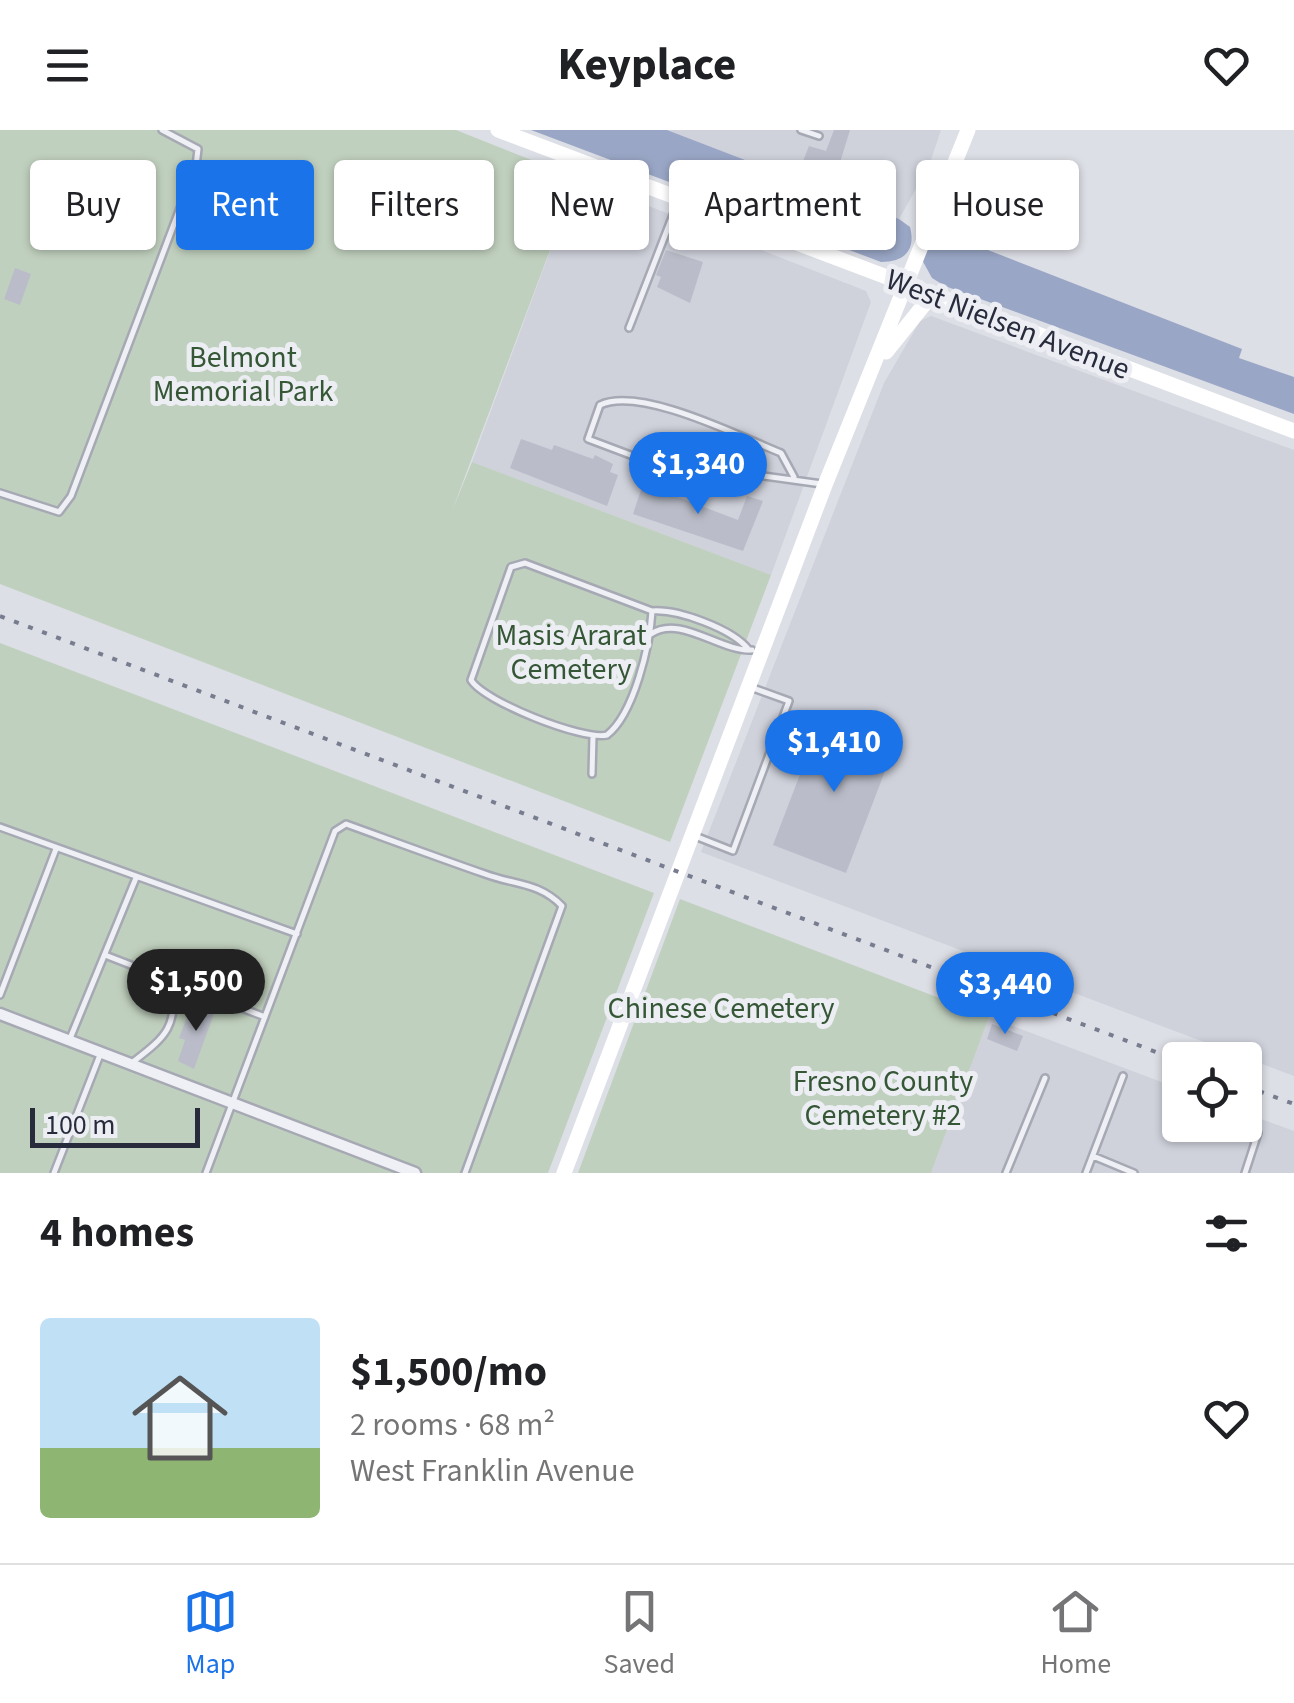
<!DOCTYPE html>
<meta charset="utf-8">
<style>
body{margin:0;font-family:"Source Sans 3",sans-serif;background:#f2f2f2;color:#202124;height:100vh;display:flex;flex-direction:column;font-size:38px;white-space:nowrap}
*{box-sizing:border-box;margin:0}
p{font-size:32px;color:#757577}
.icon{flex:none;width:55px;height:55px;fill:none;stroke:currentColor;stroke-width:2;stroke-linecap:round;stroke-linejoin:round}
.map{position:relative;height:1043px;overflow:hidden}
.drawer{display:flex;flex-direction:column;background:#fff;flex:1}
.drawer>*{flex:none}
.guide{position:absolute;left:30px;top:30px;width:1235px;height:90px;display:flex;gap:20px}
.tools{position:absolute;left:1162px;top:912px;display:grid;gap:20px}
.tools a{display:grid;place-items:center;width:100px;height:100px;border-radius:10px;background:#fff;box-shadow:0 2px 8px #0004;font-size:50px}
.scale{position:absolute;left:30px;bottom:25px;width:170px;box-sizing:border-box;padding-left:10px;border:5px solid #272b3c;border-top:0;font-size:28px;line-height:35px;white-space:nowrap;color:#272b3c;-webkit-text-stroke:8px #eceef4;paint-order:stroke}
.price{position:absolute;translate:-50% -85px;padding:0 22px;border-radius:35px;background:#1a73e8;color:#fff;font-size:32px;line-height:65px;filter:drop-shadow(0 2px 5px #0008)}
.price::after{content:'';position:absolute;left:50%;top:60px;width:30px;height:22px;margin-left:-15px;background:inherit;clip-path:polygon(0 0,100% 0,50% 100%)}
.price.active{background:#222;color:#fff}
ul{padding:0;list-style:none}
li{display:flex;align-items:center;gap:30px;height:250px;padding:0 40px}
li span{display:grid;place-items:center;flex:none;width:280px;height:200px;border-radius:10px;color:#555}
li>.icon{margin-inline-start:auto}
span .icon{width:120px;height:120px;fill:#fffc;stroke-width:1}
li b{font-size:42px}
h2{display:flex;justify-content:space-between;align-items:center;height:120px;padding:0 40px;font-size:42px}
.tag{padding:0 35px;border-radius:10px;background:#fff;box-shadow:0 2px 8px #0004;font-size:35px;line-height:90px}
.tag.active{background:#1a73e8;color:#fff}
header{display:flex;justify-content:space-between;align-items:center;height:130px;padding:0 40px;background:#fff;font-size:45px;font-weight:700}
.tab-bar{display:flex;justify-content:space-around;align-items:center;height:140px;border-top:2px solid #e0e0e0;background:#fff;font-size:28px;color:#757577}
.tab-bar a{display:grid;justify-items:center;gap:5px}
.tab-bar .active{color:#1a73e8}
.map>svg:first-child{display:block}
.built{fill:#cfd1db}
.green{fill:#c0d0be}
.water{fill:#99a6c5}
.building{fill:#babdc9}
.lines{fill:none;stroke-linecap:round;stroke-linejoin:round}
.lane-casing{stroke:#a6a9b3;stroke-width:10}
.street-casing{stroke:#a6a9b3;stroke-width:15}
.lane{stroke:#eff0f5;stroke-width:5}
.street{stroke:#eff0f5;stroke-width:10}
.secondary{stroke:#fff;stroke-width:15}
.rail{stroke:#777c8f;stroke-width:4;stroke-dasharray:5 10;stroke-linecap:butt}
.labels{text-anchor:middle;stroke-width:10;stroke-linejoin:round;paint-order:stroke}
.street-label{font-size:30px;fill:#272b3c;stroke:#eceef4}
.park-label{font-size:30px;fill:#355735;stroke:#eceef4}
</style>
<header><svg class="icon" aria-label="menu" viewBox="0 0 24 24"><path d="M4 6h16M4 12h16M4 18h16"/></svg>Keyplace<svg class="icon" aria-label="heart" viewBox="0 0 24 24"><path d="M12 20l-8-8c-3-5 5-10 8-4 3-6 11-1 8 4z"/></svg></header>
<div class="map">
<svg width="1294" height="1043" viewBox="0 0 1294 1043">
<rect width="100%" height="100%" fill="#dddfe6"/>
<path class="built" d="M667,0H941L929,36L899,89Z
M577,48L866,161L871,172L771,445L472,332Z
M931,186L1294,320V946L701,722L884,253L920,191Z
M989,887L1180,959V995H1245V983L1294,1001V1043H931Z"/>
<path class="green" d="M0,0H456L577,48L452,381L472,332L771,445L670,712L0,454Z
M0,513L654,763L548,1043H0Z
M680,769L989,887L931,1043H578Z"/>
<path class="water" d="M531,0H667L899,89L910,97C916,120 905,132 881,132Z
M952,106L1242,219L1239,228L1294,247V284L945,156L932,148L921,128L934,107Z"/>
<path class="building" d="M834,0H850L837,42L803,31L809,16L826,21Z
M666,120L703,132L690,173L657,157L661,147L656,145Z
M15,138L31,144L20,175L4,169Z
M521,309L552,320L554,315L593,329L595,325L613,334L610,342L618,345L607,376L510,338Z
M643,354L738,390L747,366L763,371L743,421L633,384Z
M822,587L895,615L846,743L773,715Z
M202,869L217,875L194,939L178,931L185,910L179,908L187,887L194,890Z
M992,894L1023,906L1017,921L987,909Z"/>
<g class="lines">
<defs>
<path id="lane" d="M801,0L819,6
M629,198L678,72
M794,347L781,323C739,306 640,256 600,275L588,309L726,361L749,344L822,354
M0,363L59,382L71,366L196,36L198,19L162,0
M652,481C650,515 634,584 607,605C583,611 483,571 471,550L511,437L525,433L652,481C678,479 733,499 749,520
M651,504C680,484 720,522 752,520
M592,644L593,606
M0,697L297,804
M695,706L733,721L789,571L753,558
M105,825L265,887
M0,865L56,719
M69,911L136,748
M133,932C168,905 177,897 172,851
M1093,1026L1134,1043
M54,1043L100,925
M206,1043L335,701L346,694C393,711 439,728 485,744C514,755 539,752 562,776L465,1043
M1006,1043L1045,948
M1086,1043L1123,946
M1245,1043L1258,1003"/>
<path id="street" d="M0,884L415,1043"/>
</defs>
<use href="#lane" class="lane-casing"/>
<use href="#street" class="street-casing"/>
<use href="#lane" class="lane"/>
<use href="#street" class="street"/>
<path class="secondary" d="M498,0L1294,301
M886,222L931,166
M564,1043L825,355L968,0"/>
<path class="rail" d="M0,486L1180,931
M1245,956L1294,974"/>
</g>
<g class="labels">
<g class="street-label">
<text transform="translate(1008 194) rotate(21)" y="10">West Nielsen Avenue</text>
</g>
<g class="park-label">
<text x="243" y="237">Belmont<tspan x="243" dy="34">Memorial Park</tspan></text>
<text x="571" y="515">Masis Ararat<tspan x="571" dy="34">Cemetery</tspan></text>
<text x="721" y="888">Chinese Cemetery</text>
<text x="883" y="961">Fresno County<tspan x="883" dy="34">Cemetery #2</tspan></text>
</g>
</g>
</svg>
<div class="tools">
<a><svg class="icon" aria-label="locate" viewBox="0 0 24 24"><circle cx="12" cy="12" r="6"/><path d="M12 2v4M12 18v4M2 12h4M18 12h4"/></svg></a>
</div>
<div class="scale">100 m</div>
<b class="price" style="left:698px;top:387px">$1,340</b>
<b class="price" style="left:834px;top:665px">$1,410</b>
<b class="price active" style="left:196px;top:904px">$1,500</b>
<b class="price" style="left:1005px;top:907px">$3,440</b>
<div class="guide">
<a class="tag">Buy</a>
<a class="tag active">Rent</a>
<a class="tag">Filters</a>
<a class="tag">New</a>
<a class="tag">Apartment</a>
<a class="tag">House</a>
</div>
</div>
<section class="drawer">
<h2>4 homes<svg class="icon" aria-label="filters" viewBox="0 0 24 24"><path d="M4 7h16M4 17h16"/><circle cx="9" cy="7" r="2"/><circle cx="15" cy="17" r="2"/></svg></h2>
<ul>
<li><span style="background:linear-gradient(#bfe0f5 65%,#8fb573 0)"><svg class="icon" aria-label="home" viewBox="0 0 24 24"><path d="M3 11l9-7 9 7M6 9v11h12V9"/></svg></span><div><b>$1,500/mo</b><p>2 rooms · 68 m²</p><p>West Franklin Avenue</p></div><svg class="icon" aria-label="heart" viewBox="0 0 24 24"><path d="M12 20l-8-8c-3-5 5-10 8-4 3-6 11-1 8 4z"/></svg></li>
</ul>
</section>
<nav class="tab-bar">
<a class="active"><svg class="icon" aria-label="map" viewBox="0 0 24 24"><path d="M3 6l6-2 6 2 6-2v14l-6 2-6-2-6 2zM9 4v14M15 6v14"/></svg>Map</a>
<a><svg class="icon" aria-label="saved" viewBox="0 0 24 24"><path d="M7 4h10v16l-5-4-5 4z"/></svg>Saved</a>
<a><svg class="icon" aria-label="home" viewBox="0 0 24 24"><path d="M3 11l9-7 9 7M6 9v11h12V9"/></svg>Home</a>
</nav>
